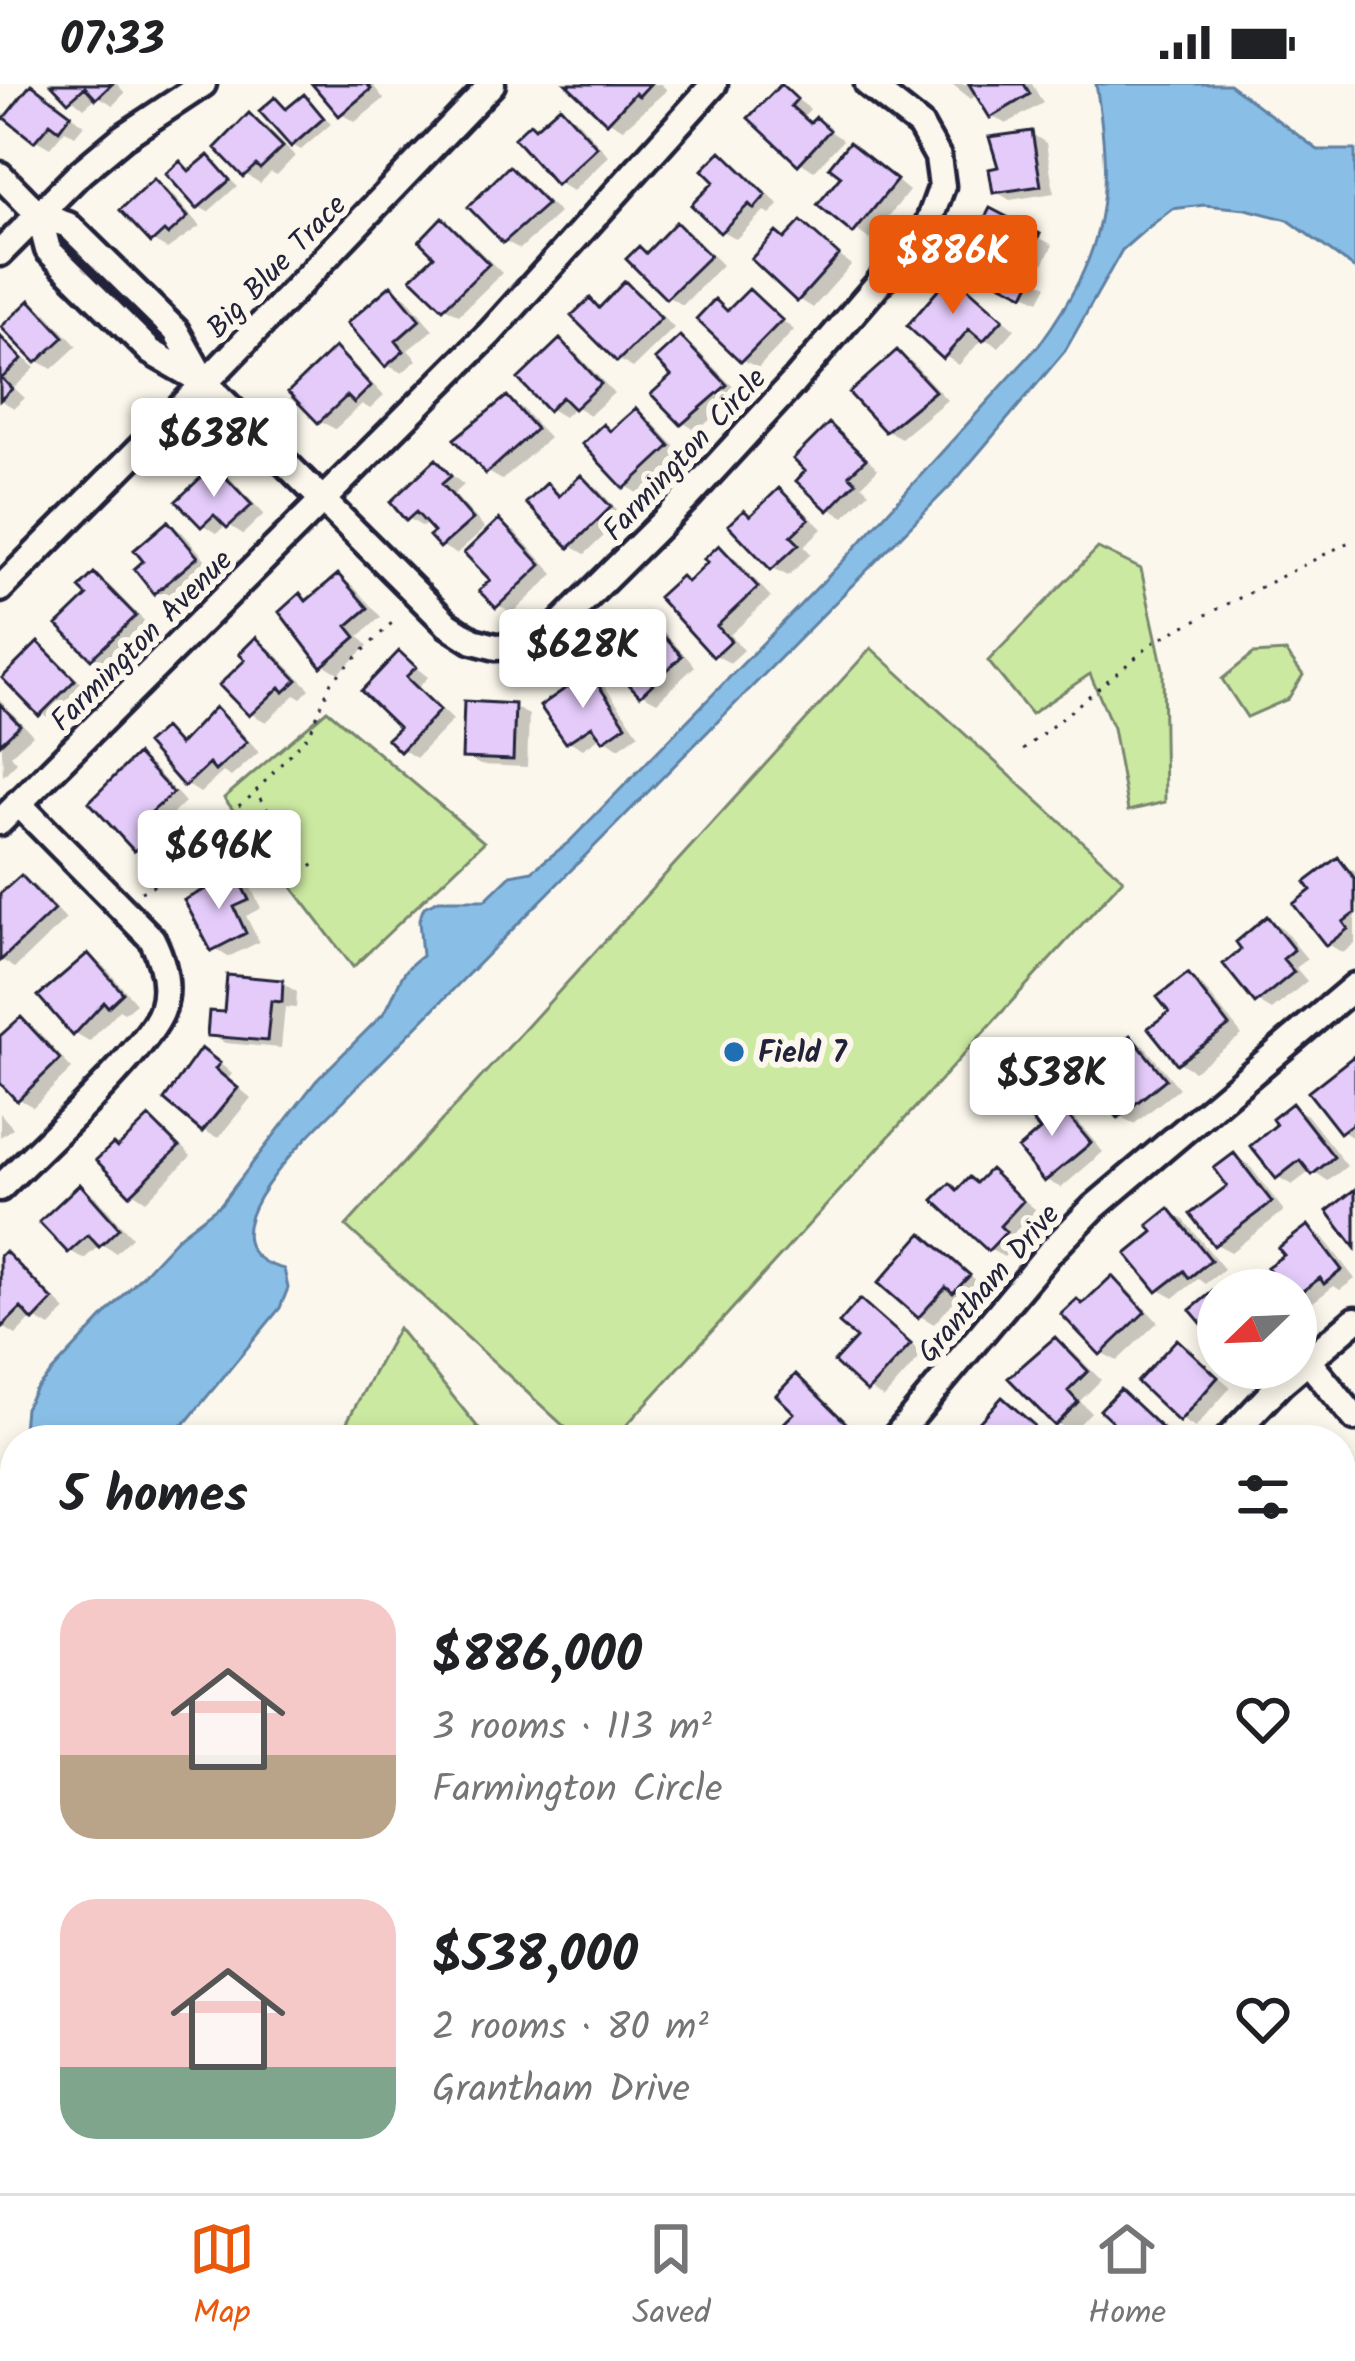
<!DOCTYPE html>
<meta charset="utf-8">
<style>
body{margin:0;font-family:Kalam,sans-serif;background:#f2f2f2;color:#202124;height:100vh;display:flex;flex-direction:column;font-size:45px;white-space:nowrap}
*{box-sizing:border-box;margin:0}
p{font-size:39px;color:#757577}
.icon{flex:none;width:66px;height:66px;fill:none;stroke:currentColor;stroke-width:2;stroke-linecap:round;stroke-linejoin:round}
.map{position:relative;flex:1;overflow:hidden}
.sheet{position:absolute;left:0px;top:1341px;width:1356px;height:768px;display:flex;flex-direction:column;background:#fff;border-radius:48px 48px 0 0;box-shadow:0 6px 18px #0003}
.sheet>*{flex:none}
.needle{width:78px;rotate:247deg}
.controls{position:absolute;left:1197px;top:1185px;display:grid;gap:24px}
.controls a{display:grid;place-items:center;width:120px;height:120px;border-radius:50%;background:#fff;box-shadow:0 6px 18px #0003;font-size:60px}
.price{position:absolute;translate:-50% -102px;padding:0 27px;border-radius:12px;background:#fff;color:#222;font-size:39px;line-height:78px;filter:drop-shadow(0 3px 6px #0008)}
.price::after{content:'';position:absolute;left:50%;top:72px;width:36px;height:27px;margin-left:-18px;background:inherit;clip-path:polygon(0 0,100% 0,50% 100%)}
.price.active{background:#ea580c;color:#fff}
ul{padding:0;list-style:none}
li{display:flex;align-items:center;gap:36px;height:300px;padding:0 60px}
li span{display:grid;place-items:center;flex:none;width:336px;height:240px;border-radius:36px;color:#555}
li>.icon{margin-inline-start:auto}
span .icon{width:144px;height:144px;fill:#fffc;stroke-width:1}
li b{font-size:51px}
h2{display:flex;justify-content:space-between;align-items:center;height:144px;padding:0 60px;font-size:51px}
.status{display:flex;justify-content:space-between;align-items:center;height:84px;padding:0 60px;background:#fff;direction:ltr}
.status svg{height:33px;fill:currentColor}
.tab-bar{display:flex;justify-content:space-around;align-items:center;height:168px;border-top:3px solid #e0e0e0;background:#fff;font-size:33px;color:#757577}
.tab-bar a{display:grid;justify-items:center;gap:6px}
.tab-bar .active{color:#ea580c}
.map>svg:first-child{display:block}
.green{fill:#cce9a1;stroke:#77866e;stroke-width:3}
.water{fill:#89bfe6;stroke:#6080a2;stroke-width:3}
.shadow{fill:#0003}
.building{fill:#e4cbfa;stroke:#22223b;stroke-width:3}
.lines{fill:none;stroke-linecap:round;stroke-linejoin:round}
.minor-casing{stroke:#22223b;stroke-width:33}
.path{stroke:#22223b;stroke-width:3;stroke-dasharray:3 9;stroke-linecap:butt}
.minor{stroke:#fbf7ec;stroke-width:24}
.poi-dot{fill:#1f6fb2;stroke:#fbf7ec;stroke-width:4.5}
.labels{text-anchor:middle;stroke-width:12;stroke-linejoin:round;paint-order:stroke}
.street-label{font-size:30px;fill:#22223b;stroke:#fbf7ec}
.poi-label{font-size:30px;font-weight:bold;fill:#22223b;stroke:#fbf7ec;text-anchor:start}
</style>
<div class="status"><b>07:33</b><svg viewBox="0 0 49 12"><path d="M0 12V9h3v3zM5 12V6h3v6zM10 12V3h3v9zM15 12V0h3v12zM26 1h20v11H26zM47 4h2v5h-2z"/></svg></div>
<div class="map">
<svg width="1355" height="2109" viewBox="0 0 1355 2109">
<rect width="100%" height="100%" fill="#fbf7ec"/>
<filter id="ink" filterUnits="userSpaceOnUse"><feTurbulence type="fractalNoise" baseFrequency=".00833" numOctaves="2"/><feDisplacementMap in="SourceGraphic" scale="24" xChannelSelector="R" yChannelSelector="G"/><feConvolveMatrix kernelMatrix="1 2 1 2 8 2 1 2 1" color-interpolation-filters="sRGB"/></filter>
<g filter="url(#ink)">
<path class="green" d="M1098,464L1141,485L1163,585L1165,718L1128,727L1113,644L1090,590L1031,630L988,577Z
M871,564L1123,795L613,1356H579L346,1142Z
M1286,568L1303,591L1288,615L1247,633L1222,595L1253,570Z
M327,626L484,758L353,883L224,714Z
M398,1244L488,1356H337Z"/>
<path class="water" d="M1096,0H1229L1318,66H1355V185L1288,136L1246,125L1204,121L1172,125L1145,146L1122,166L1065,267L954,398L346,1014C314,1047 185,1162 284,1185L288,1204L280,1224L187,1337L164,1356H22L25,1324L35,1306L179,1152L221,1120L316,997L383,930C400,907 395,890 422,872L419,836L424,823L439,816H485L511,791L532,787L569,758L844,476L1039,261C1107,167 1114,112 1096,0Z
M1355,1848V2109H1124L1147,2094H1341V1864Z"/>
<path class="shadow" d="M55,0H117L125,9L113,21L98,12L84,24Z
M315,0H372L384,15L355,38L341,30Z
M571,0H661L667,6L623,45L609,37Z
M952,0H1032L1043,19L1006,40L992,32L979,10L971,15Z
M33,2L84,41L75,52L65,46L50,64L36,56Z
M781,3L810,25L804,32L813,40L816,37L843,56L814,87L800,78Z
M304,13L331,40L301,66L292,61L276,17L289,27Z
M561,26L575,34L609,72L573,107L558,99L518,54L537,47Z
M250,33L265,41L295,72L277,91L271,88L260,99L245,90Z
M1032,50L1046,59L1054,109L1010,116L995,107L1002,86Z
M722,70L736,79L779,121L770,131L764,127L736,155L722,147L718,98Z
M865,70L909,107L870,156L822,120Z
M208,74L237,102L208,128L199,123L181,80L192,88Z
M510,86L524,94L559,129L520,165L505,157Z
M154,99L169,107L200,142L167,165L153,157Z
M991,128L1053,161L1035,195L1047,202L1039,217L991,192Z
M443,137L457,145L502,189L459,231L445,223L438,172Z
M801,140L851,181L813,224L799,215L786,157Z
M677,142L691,150L722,181L683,221L668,213L648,171Z
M953,193L1015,245L999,263L983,254L959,281L945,272Z
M626,201L640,209L674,244L633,284L619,276L590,218L602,225Z
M392,205L406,213L433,246L408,266L417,276L402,289L387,281Z
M749,208L794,246L758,284L743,276L700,235L715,219L731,228Z
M30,220L45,228L77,262L52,285L38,277Z
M0,253L35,284L14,304L25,314L14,324L0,316Z
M680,255L695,264L740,310L697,347L682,338L675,292Z
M561,259L575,268L614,309L590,331L575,322L564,333L549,324Z
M335,267L350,276L384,312L370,325L362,320L335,345L320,337Z
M897,269L912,278L947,316L901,354L886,346Z
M508,316L522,324L549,354L502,396L488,388Z
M636,327L650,336L683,371L640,411L626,402L613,349Z
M829,342L844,351L878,385L862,401L869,408L844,433L830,425Z
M437,379L464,401L454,410L485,444L456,470L442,462L438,448L428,437L423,443L408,434Z
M215,385L229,393L264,430L243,450L227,440L217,449L203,441Z
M581,395L596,403L624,433L585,470L571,462L548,403L563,412Z
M780,408L794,416L822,445L804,462L811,470L788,492L773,484L753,434Z
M499,439L514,447L554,490L512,530L498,521L494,497Z
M169,441L183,449L211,482L170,516L156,507L148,478Z
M719,464L734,473L771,513L730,551L744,566L730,579L715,571L689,500L712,479Z
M95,493L109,501L148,541L108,581L93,573L91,512Z
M338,493L353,502L381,533L359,552L368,562L338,589L323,580L300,513L309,518Z
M647,538L662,546L695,582L657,618L642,610L635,550Z
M257,556L271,565L310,605L301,614L295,611L266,638L251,630L224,601L249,576Z
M38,562L53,571L88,606L56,638L41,629Z
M400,571L428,593L419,603L453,636L416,674L402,665Z
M589,592L603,600L639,650L619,664L602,652L583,665L569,657Z
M0,616L33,651L11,671L17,678L3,692Z
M514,623L529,631L527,683L480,681L465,672Z
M216,627L230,635L259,668L231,693L223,688L200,709L186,700L164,648L183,661Z
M138,674L152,682L185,718L160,742L171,754L150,773L136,764Z
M1338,777L1355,788V859L1343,869L1328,860L1297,820L1316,806Z
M236,794L250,802L261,824L246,832L259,858L228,873L214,864Z
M21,795L36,803L66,835L15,884L0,875V815Z
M1268,836L1282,844L1307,875L1296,884L1307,897L1272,926L1257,917L1245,865Z
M88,872L103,881L136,919L124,929L119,926L89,958L74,949Z
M1188,893L1202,901L1242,951L1194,987L1179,978L1173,928Z
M282,899L297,908L296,924L285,923L281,964L225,959L210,950Z
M21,937L36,945L72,985L33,1023L19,1015L0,995V957Z
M1130,954L1145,963L1179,1004L1134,1040L1120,1032L1114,984Z
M1355,975V1055L1342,1047Z
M216,976L232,990L228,995L251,1014L218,1054L203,1046Z
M1049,1012L1064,1021L1103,1068L1061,1104L1046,1096L1045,1047Z
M1293,1023L1307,1031L1347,1082L1328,1097L1312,1086L1292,1101L1278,1093Z
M0,1029L13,1044L0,1053Z
M149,1036L164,1045L191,1072L146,1117L132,1108L119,1066Z
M1234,1072L1249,1081L1284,1127L1231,1168L1216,1160L1231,1102Z
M991,1088L1036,1126L1012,1151L1019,1157L1004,1173L989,1165L959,1108L978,1102Z
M80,1104L95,1112L132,1153L116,1169L101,1160L84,1175L70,1167Z
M1170,1128L1184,1136L1224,1185L1205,1200L1198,1195L1174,1214L1159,1206L1157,1148Z
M1309,1145L1323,1153L1355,1195L1340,1206L1334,1202L1308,1222L1296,1214V1206H1288V1171Z
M923,1153L982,1201L969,1215L961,1210L934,1240L920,1232Z
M5,1171L20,1180L66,1226L50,1243L33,1233L16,1251L0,1241V1177Z
M1112,1196L1127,1205L1158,1238L1117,1277L1102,1269L1084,1222Z
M861,1219L923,1270L884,1314L869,1305Z
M1055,1257L1070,1265L1101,1296L1080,1317L1091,1328L1072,1348L1057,1339Z
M1178,1258L1231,1303L1195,1344L1181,1335Z
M797,1294L811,1302L858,1348L850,1356L774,1353L798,1329Z
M1120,1309L1135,1317L1177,1356H1099L1117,1337Z
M1003,1317L1046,1351L1042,1356H960L974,1349Z
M1341,1382L1355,1396L1341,1412Z
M0,1440L6,1450L1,1453L15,1461V1534L0,1541Z
M1353,1443L1355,1444V1531L1341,1519V1457Z
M1341,1536L1353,1548L1341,1560Z
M0,1792L15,1798V1847H0Z
M0,1882L15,1886V1953H0Z
M0,2044L15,2046V2094H26V2109H0Z
M36,2094H107V2098H84V2108H64L50,2097Z
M120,2094H194L195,2104L121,2109Z
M254,2094H286L262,2099Z
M439,2094H470L478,2109H398Z
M501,2094H570L576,2109H507Z
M816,2094H894L897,2100L882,2109H824Z
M904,2094H983L984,2109H905Z
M993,2094H1078L1082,2104L1064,2109H1000Z"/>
<path class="building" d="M31,0L71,30L59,46L50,39L34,58L4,34Z
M51,0H112L96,15L85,3L68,18Z
M312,0H367L371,5L339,32Z
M566,0H650L639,12L635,9L607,39Z
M781,0L797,15L791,22L810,39L816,33L830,46L798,81L748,34Z
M969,0H1024L1030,10L990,34Z
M304,10L324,34L291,63L259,27L275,13L286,25Z
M560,22L597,63L556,101L514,54L530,39L535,44Z
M249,29L283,63L260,85L256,81L243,93L215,64Z
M1032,47L1041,102L993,109L989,85L998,83L989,53Z
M849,58L897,96L853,150L817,121L841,92L829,83Z
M721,67L766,111L754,125L749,120L720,149L691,121L714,98L702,86Z
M208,71L230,96L197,125L166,90L180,77L189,87Z
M509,82L547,120L503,159L468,123Z
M154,95L188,133L168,151L164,147L151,159L120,126Z
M990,124L1040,150L1022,185L1034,191L1024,211L972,185L989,152L978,147Z
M442,133L489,180L443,225L411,194L434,172L419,157Z
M801,137L839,171L797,218L751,175L776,148L784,155Z
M676,138L710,172L666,215L626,175L639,162L646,169Z
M952,190L1003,235L983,257L969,245L943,275L907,242Z
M625,197L661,234L617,278L571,232L590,214L599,224Z
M391,201L420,236L396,257L404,267L385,283L347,239Z
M749,205L782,236L741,278L696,235L715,215L727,227Z
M30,216L64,253L36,279L1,243Z
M0,252L22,275L2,294L12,305L0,316Z
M680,252L727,301L681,341L651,310L671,292L655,275Z
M560,255L601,300L574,325L562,313L548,327L518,295Z
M335,263L371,302L354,319L347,312L318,339L288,308Z
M897,266L935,307L885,348L849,309Z
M507,312L536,345L486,390L454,355Z
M636,324L670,362L624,405L582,360L603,340L610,347Z
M829,339L866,375L849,391L856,398L828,427L796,397L805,387L793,375Z
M436,375L451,392L442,400L473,435L440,464L429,452L434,448L416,428L406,437L390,418Z
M214,381L252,421L227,444L214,431L201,443L176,417Z
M581,391L611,423L569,464L526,419L547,399L559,412Z
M779,404L809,435L791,452L799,460L771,486L728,441L744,426L750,432Z
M499,435L541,481L496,524L479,507L490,496L464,469Z
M168,437L198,473L154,510L134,485L143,477L134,466Z
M719,461L758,503L717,542L731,557L713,573L658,513L681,492L687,498L708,478L704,475Z
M94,489L136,532L91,575L57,541L87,512L79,504Z
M338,490L368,524L347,542L356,553L321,583L279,528L300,509L306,517Z
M647,534L682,572L640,612L601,571L630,543L633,547Z
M256,553L297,596L284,608L280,603L249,632L219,601L245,576L239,570Z
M38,558L75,596L39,632L2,594Z
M399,567L416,583L406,593L440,626L400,668L387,655L399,644L361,607Z
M589,588L626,641L603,657L592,642L566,659L540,622Z
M464,617L515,620L513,676L462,674Z
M0,620L20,641L0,660Z
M215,623L247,658L215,687L209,680L184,703L146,660L164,644L179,661Z
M137,670L173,709L147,732L158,744L134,767L89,718Z
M1338,773L1355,795V829L1343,838L1348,845L1326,862L1293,820L1311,806L1305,798Z
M236,790L249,816L234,823L246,849L211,867L184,816Z
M21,791L54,826L0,877V810Z
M1267,832L1294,866L1283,875L1294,888L1255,920L1223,880L1241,865L1236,858Z
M88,869L123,909L108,923L104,918L73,952L38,912Z
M1188,889L1229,942L1177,980L1148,944L1169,928L1157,913Z
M227,891L283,896L282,918L271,917L267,957L207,952L209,927L224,928Z
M21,933L60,975L17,1017L0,999V952Z
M1130,951L1166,995L1118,1034L1090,1000L1110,983L1102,973Z
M201,964L220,979L215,985L238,1004L202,1048L164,1016Z
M1355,971V1038L1340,1049L1308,1008Z
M1049,1009L1091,1059L1044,1098L1018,1065L1040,1046L1026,1029Z
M1292,1019L1334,1073L1312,1091L1300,1076L1276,1095L1250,1062L1276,1041L1272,1035Z
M149,1033L179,1063L130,1111L96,1076L113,1060L117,1064Z
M1234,1069L1272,1118L1214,1162L1190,1130L1227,1102L1214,1084Z
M990,1085L1023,1117L1000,1142L1006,1148L988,1167L933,1116L950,1099L957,1106L969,1093L976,1099Z
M80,1100L119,1144L99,1163L88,1151L68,1169L39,1138Z
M1355,1105V1164L1327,1127Z
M1169,1124L1211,1176L1189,1194L1184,1187L1157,1208L1126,1170L1153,1148L1148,1141Z
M1308,1141L1342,1186L1324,1200L1320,1194L1296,1212V1206H1285L1267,1183L1284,1171L1278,1164Z
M922,1149L970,1191L953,1209L946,1203L918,1234L878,1199Z
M5,1167L53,1216L33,1237L21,1224L0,1245V1172Z
M1112,1192L1145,1228L1100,1271L1061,1230L1077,1215L1082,1220Z
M1245,1193L1256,1206H1230Z
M1213,1207L1218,1213V1259L1190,1226Z
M860,1215L911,1260L867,1308L834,1278L856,1254L839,1239Z
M1055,1253L1088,1287L1068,1307L1078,1318L1055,1342L1008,1294Z
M1177,1255L1218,1293L1179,1338L1137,1298Z
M796,1290L845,1338L829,1356L770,1353L794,1329L776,1311Z
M1120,1305L1169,1351L1165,1356H1095L1112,1337L1100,1326Z
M1002,1313L1034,1341L1020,1356H956L969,1343L972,1346Z
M1353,1439L1355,1525L1349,1531L1341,1523V1452Z
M6,1453L15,1470V1519L0,1527V1456Z
M15,1555V1629L5,1632L0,1611V1558Z
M1355,1688V1781L1350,1786L1341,1778V1702Z
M0,1789H4L5,1840H0Z
M0,1879H10V1895H15V1935H3V1946H0Z
M0,2042H13L12,2107H0Z
M47,2094H70V2101H47Z
M117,2094H181V2097L140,2101V2109H118Z
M429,2094H462L467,2109H395L394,2105Z
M498,2094H561L565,2104L552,2109H504Z
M782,2094L792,2109H759L780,2094Z
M812,2094H880L857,2107L852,2098L832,2109H821Z
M901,2094H970L971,2109H902Z
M990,2094H1068L1069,2096L1037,2109L1035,2104L1022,2109H996Z"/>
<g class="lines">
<defs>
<path id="minor" d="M0,91L39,131L68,141L176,247L204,297
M39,131L48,166L151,268L205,299L448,541L473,557L496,563L526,561L552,548L687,414L793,299L927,143L942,102L938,73L920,41L868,0
M0,169L81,88L123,53L203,0
M0,505L205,299L492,0
M0,738L490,249L714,0
M0,1104C34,1069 149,965 162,926C170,902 163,877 152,855L18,719
M1307,1276L1355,1334
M893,1356L1049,1169L1094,1123L1355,902
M1227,1356L1281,1299L1355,1236
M1341,1619L1355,1602
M0,1991L15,1992
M618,2094L625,2109
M668,2109L692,2094"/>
</defs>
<use href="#minor" class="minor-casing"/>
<path class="path" d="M1023,666L1157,556L1355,455
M313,783L255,708L310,649L331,598L398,533
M141,808L170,793L208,746L254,710"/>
<use href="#minor" class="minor"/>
</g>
</g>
<circle class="poi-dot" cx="734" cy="968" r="12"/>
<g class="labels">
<g class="street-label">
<text transform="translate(276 182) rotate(-46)" y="10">Big Blue Trace</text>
<text transform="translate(684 370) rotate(-47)" y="10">Farmington Circle</text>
<text transform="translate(141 556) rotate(-45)" y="10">Farmington Avenue</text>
<text transform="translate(988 1199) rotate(-49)" y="10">Grantham Drive</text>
</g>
<g class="poi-label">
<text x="758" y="978">Field 7</text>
</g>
</g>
</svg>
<div class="controls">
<a><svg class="needle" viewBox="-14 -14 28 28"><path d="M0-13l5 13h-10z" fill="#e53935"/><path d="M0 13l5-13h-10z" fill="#757577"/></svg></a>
</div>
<b class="price active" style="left:953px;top:233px">$886K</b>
<b class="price" style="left:214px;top:416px">$638K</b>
<b class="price" style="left:583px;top:627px">$628K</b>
<b class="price" style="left:219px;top:828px">$696K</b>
<b class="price" style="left:1052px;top:1055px">$538K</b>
<section class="sheet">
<h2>5 homes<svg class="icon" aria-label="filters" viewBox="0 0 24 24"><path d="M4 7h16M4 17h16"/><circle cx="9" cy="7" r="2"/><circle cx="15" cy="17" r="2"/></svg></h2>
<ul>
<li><span style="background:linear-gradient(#f6c9c9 65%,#b9a48a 0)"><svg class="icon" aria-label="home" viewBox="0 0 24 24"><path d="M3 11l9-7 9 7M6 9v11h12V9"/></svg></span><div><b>$886,000</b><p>3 rooms · 113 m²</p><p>Farmington Circle</p></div><svg class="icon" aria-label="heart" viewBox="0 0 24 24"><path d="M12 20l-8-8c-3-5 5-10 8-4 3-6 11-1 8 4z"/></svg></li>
<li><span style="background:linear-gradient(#f6c9c9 70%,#7fa58c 0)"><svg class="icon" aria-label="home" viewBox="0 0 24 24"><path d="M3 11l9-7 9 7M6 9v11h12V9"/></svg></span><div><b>$538,000</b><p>2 rooms · 80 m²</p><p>Grantham Drive</p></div><svg class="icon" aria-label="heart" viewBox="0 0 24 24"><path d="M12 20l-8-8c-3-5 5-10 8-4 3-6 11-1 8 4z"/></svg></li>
</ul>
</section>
</div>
<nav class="tab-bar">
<a class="active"><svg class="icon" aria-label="map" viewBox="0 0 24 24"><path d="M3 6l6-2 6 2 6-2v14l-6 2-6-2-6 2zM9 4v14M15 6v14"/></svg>Map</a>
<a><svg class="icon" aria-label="saved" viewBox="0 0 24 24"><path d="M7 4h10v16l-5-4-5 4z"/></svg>Saved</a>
<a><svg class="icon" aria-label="home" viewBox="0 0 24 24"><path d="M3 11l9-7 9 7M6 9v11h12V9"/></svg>Home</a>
</nav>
